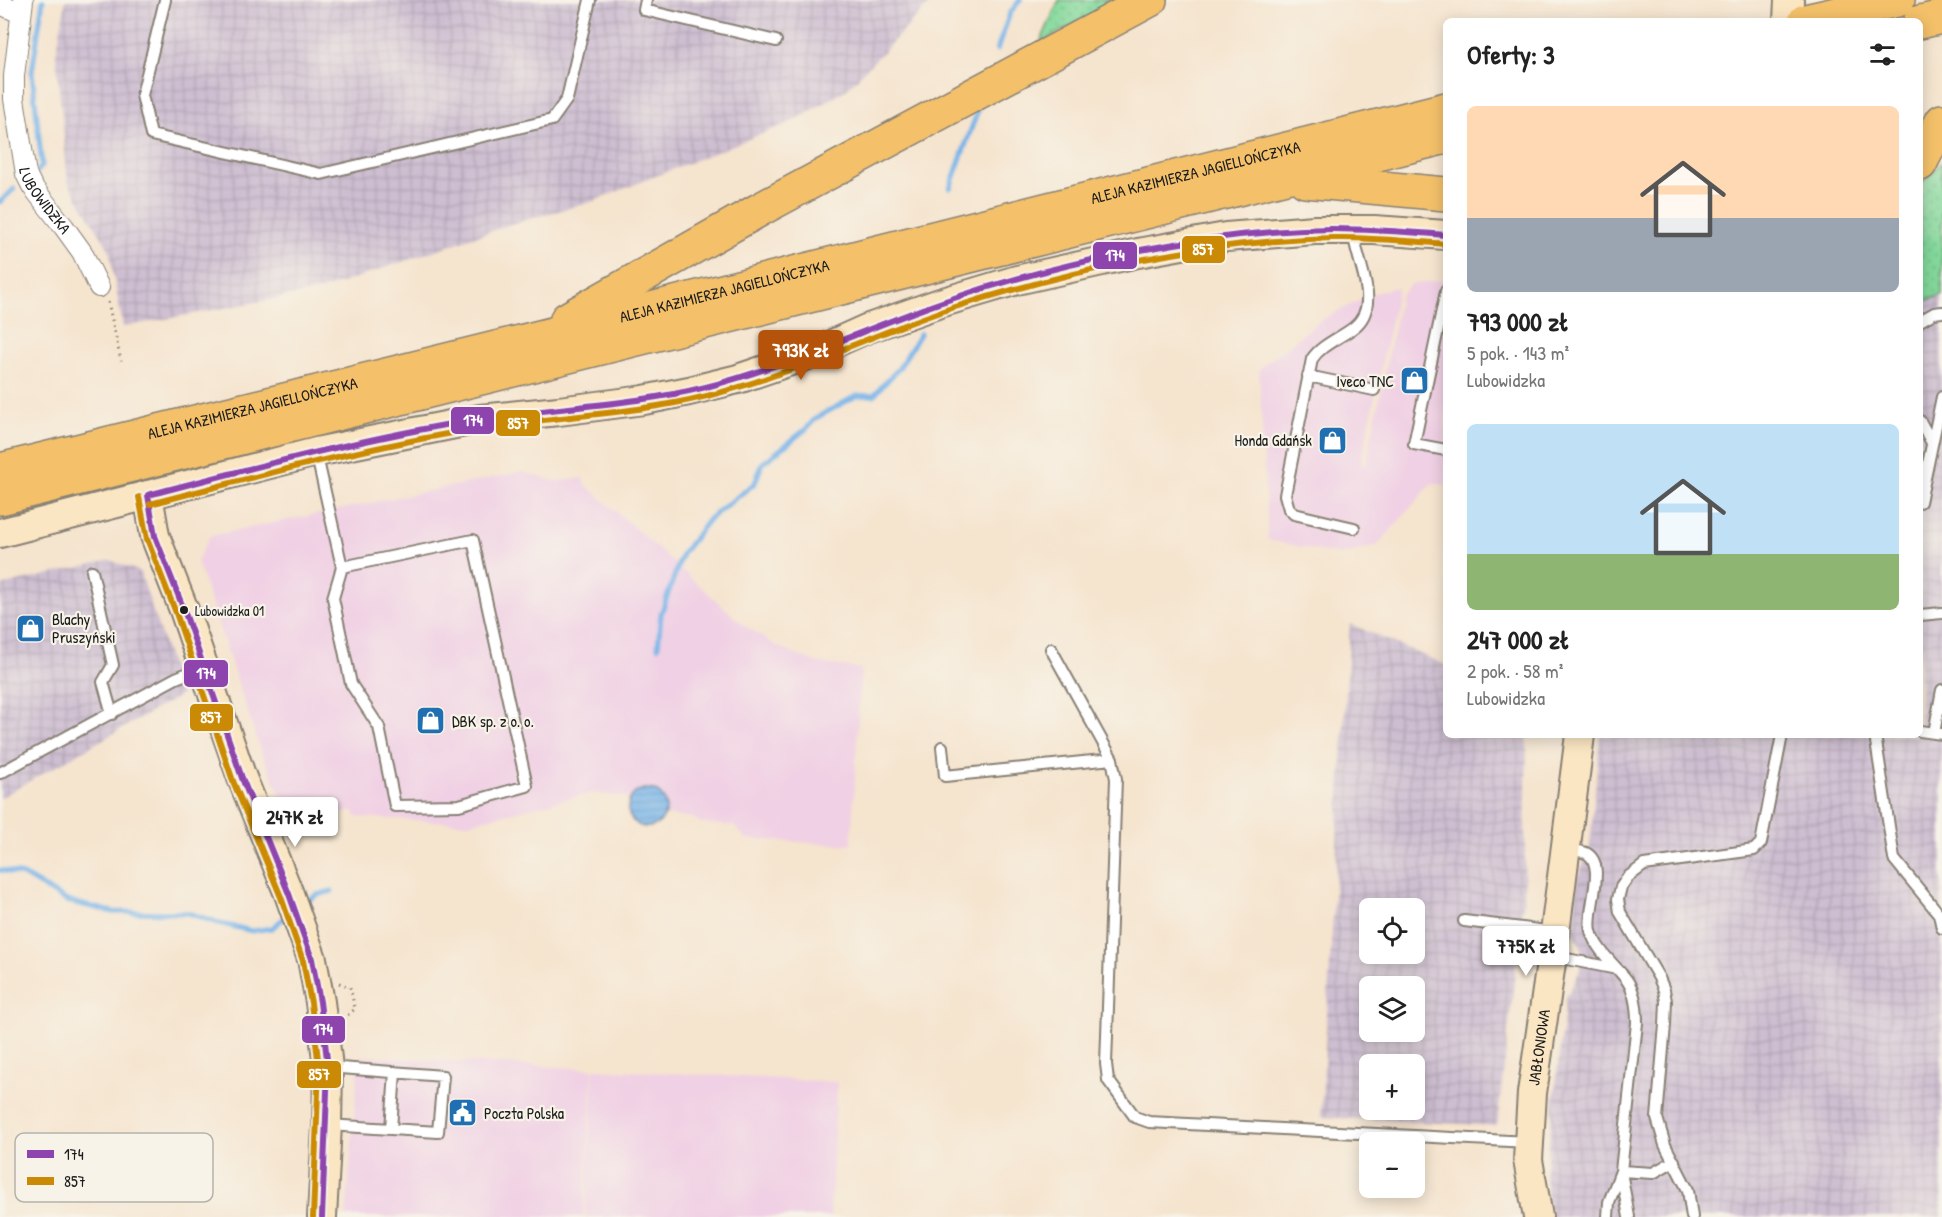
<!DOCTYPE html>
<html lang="pl">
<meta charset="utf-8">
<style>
body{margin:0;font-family:"Patrick Hand",sans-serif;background:#f2f2f2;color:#222;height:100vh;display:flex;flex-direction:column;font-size:22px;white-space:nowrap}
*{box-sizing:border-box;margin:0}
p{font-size:20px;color:#767676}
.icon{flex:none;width:33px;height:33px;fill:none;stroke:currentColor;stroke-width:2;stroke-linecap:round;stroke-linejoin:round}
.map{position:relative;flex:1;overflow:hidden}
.side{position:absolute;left:1443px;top:18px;width:480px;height:720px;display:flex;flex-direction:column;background:#fff;border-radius:9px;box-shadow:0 3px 15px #0003}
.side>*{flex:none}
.buttons{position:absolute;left:1359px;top:898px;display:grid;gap:12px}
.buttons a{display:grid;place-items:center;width:66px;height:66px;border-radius:9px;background:#fff;box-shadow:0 3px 15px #0003;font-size:30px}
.price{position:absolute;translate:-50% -51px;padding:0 14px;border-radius:6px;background:#fff;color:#222;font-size:20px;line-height:39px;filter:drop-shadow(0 2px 3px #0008)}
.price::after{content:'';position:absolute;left:50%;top:36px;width:18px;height:14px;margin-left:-9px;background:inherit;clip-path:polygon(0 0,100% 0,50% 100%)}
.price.on{background:#b45309;color:#fff}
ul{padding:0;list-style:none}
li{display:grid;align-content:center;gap:12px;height:318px;padding:0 24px}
li span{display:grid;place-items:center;height:186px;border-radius:9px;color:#555}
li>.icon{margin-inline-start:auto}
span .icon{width:108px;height:108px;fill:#fffc;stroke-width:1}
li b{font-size:26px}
h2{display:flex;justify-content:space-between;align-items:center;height:72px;padding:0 24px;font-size:26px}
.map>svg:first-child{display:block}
.built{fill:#f0d0e4}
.industrial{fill:url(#industrial-grid);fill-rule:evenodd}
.grass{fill:url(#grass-dots);stroke:#507a5c;stroke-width:1.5}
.water{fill:url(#water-rules);stroke:#4a6882;stroke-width:1.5}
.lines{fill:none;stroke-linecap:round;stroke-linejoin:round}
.stream{stroke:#77b4e9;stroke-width:5}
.lane-casing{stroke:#888075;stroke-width:14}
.street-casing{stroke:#888075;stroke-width:22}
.secondary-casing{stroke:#888075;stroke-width:32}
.highway-casing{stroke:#888075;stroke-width:36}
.path{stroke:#888075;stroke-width:3;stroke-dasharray:1.5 4.5;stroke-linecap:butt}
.lane{stroke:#fff;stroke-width:10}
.street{stroke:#fff;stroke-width:20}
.secondary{stroke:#fbe6c3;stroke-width:28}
.highway{stroke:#f4c16a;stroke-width:33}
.bus-1-casing{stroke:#f7f3e8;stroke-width:10}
.bus-2-casing{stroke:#f7f3e8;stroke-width:10}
.bus-1{stroke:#8e44ad;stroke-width:6}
.bus-2{stroke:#cb8a06;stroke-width:6}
.bus-dot{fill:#1c1c1c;stroke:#f7f3e8;stroke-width:2}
.labels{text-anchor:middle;stroke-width:4.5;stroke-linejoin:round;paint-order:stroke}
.bus-label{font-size:14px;fill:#1c1c1c;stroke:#f7f3e8;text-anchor:start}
.street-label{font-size:16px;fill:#1c1c1c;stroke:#f7f3e8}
.poi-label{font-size:16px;fill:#1c1c1c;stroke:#f7f3e8;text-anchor:start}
.key{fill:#f7f3e8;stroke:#b5b2ab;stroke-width:1.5}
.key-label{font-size:16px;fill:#1c1c1c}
.line-badge{stroke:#f7f3e8;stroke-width:2}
.badge-label{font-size:16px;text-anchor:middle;font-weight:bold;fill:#fff}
</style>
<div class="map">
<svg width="1942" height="1217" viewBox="0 0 1942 1217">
<defs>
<pattern id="industrial-grid" width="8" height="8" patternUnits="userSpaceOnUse" patternTransform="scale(1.5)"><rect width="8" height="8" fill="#cebed1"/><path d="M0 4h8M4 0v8" fill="none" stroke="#b0a3b3"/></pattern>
<pattern id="grass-dots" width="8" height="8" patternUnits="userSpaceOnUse" patternTransform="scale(1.5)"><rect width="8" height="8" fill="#83d89b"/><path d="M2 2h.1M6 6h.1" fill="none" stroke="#71b985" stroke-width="1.8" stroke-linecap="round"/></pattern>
<pattern id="water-rules" width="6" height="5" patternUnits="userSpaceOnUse" patternTransform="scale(1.5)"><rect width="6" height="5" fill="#77b4e9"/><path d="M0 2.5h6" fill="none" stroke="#669ac7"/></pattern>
</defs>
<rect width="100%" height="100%" fill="#f7f3e8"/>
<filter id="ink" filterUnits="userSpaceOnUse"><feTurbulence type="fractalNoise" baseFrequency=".0167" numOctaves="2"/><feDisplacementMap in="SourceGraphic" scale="12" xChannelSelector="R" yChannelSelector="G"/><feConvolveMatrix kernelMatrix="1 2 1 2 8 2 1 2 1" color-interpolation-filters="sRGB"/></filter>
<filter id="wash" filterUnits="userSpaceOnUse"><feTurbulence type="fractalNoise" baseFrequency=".008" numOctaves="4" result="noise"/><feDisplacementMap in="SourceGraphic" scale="24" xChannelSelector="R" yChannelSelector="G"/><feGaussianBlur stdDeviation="1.35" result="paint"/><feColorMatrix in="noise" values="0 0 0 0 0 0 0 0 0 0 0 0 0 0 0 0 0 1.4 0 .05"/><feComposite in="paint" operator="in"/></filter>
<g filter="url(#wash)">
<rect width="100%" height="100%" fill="#f5e4ce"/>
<path class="built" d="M1446,280V485L1432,483L1377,546L1340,555L1268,540L1259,369L1321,320L1374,293L1398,287L1361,464L1366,465L1400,296L1411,284Z
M521,472L556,481L583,478L584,483L745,626L775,645L798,656L820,663L861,669L851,845L746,839L734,826L701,823L694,818L666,815L655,826L648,828L640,827L629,817L627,810L629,799L627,797L592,793L468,823L356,817L354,811L305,820L298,812L286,806L262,755L197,561L210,536Z
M359,1056L593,1069L583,1217H346Z
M594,1069L837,1082L830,1217H585Z"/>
<path class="industrial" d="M66,0H933L847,89L796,120L591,202L511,224L321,290L123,327L109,249L68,182L56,54Z
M1942,184V1217H1550L1545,1176L1566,998L1579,973L1583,952L1573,931L1578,877L1590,847L1600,735H1920V198Z
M110,560L140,572L181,695L0,798V586Z
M1350,624L1446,665V735H1527L1524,896L1497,1126L1321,1117ZM1370,909H1414V954H1370ZM1370,987H1414V1032H1370ZM1370,1065H1414V1110H1370Z"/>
<path class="grass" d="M1059,0H1118L1040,43Z
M1942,162V295L1920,303V185Z"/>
<path class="water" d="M628 808a19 19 0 1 1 38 0a19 19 0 1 1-38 0Z"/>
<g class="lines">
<path class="stream" d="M997,50L1010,13L1020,0
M38,171L42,166L32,72L43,0
M950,188L978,110
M0,202L14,189
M658,647L661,614L682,554L709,519L755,483L762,464L806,429L816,418L856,396L874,395L899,368L920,334
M0,870L23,875L67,901L113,912L188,913L222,924L252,931L272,928L283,919
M304,903L317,895L332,891"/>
</g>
</g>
<g filter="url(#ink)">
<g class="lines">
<defs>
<path id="lane" d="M165,0L142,95L151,135L321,174L552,120L567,99L590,0
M646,0L644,10L776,41
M1353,230C1355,261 1384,305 1353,328C1340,338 1321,345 1312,359L1285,495L1289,509L1294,514L1354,528
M1446,291L1414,444L1446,450
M1920,321L1934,313L1942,312
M1308,376L1374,390
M1920,421L1932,443
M316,452L342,567L333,598L351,684L379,727L395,806L459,805L527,786L473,540L342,567
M1920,502L1942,397
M92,571L113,665L103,682L112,714
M1920,615L1942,613
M1051,649L1112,759L1116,779L1106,1064L1108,1080L1135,1117L1149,1122L1528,1142
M1920,731L1942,734
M1934,733L1942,690
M1875,735L1894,859L1939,914L1942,928
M942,747L945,776L1112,759
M0,773L176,678L203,667
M1568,848C1573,850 1580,851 1586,853C1608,864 1586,910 1591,931C1596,950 1614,964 1626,979C1635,991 1637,1008 1637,1023L1621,1171L1609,1202L1608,1217
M1464,921L1555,932
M1552,956L1617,969
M328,1067L443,1076L438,1132L328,1125
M391,1129L395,1072
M1621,1171L1653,1173L1674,1161
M1621,1172L1629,1217
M1692,1217L1688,1190L1665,1145L1657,1118L1665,1025L1666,1001L1664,990L1659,978L1620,912L1618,899L1621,887L1628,877L1644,865L1754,850L1761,843L1782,735"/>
<g id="street">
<path id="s1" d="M23,0L14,76V99L26,174L32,186L64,227L82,252L99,287"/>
<path d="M0,4L20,13"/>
</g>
<g id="secondary">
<path d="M1788,21L1789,0"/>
<path d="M148,495L155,536L184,610L242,778L289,894L312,959L320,1002L328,1067L327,1125L322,1217"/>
<path d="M0,533L316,452L480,419L559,411L644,400L689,391L738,379L808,355L866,329L940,303L1017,280L1138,253L1226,237L1315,230H1374L1446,235"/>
<path id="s2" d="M1538,1217L1528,1160L1532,1093L1552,956L1580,735"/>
</g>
<g id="highway">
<path d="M1805,21L1898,0"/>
<path d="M1920,22L1942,17"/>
<path d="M1920,164L1942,121"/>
<path d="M1305,181L1446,194"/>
<path d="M567,319L759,210L1150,0"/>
<path id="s3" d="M0,470L532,339L1446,109"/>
<path d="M0,498L1446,137"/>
</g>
</defs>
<use href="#lane" class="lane-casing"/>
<use href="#street" class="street-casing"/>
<use href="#secondary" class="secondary-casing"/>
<use href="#highway" class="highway-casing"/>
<path class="path" d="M108,302L121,361
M339,983L350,987L355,1009L345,1017"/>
<use href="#lane" class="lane"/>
<use href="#street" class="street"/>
<use href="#secondary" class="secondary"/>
<use href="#highway" class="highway"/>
<defs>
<path id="bus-1" d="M148,495C256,467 364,438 474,420C551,407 630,406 706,387C789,366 865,328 945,301C1062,261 1209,231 1332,229C1370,229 1408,232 1446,235
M148,495L155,536L184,610L242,778L289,894L312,959L320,1002L328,1067L322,1217"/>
<path id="bus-2" d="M139,497L147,539L176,613L233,781L281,897L303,961L311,1003L319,1067L313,1217
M150,504C258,476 366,447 476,429C553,416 631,415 707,396C792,375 869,335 952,308C1070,270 1208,241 1332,238C1370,237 1408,241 1445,244"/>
</defs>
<use href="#bus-1" class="bus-1-casing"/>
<use href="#bus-2" class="bus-2-casing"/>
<use href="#bus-1" class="bus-1"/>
<use href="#bus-2" class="bus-2"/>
</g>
</g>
<defs>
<symbol id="shop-square" viewBox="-11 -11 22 22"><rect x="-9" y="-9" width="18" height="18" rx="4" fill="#1f6fb2" stroke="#f7f3e8"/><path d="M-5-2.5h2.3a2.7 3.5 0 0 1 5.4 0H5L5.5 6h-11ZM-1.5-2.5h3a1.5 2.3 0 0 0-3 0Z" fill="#fff"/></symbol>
<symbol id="civic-square" viewBox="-11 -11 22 22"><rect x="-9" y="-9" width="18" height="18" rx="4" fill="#1f6fb2" stroke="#f7f3e8"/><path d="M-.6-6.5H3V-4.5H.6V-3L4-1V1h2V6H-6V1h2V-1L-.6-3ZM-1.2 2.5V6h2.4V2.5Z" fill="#fff"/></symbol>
</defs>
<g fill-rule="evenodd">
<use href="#shop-square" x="1398" y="364" width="33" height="33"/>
<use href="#shop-square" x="1316" y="424" width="33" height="33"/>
<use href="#shop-square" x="14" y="612" width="33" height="33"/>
<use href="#shop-square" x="414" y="704" width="33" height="33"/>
<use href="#civic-square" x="446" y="1096" width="33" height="33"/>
</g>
<circle class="bus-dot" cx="184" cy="610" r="5"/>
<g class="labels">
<g class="bus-label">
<text x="195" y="616">Lubowidzka 01</text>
</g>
<g class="street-label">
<text dy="6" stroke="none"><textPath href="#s3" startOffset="1232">ALEJA KAZIMIERZA JAGIELLOŃCZYKA</textPath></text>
<text dy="6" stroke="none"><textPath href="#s1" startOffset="208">LUBOWIDZKA</textPath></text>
<text dy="6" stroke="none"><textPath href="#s3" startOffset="746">ALEJA KAZIMIERZA JAGIELLOŃCZYKA</textPath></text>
<text dy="6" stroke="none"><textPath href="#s3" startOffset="260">ALEJA KAZIMIERZA JAGIELLOŃCZYKA</textPath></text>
<text dy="6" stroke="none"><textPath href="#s2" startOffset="171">JABŁONIOWA</textPath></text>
</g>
<g class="poi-label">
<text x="1394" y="387" text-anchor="end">Iveco TNC</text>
<text x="1312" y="446" text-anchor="end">Honda Gdańsk</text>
<text x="52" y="625">Blachy<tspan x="52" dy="18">Pruszyński</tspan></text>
<text x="452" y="727">DBK sp. z o. o.</text>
<text x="484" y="1119">Poczta Polska</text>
</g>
</g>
<rect x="15" y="1133" width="198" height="69" rx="9" class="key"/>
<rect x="27" y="1150" width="27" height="8" fill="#8e44ad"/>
<rect x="27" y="1177" width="27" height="8" fill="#cb8a06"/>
<g class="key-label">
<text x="64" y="1160">174</text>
<text x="64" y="1187">857</text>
</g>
<g class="line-badge">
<rect x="1181" y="235" width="45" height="29" rx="6" fill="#cb8a06"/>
<rect x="1092" y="241" width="46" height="29" rx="6" fill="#8e44ad"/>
<rect x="450" y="406" width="45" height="29" rx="6" fill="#8e44ad"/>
<rect x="495" y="409" width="46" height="28" rx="6" fill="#cb8a06"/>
<rect x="183" y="659" width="46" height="29" rx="6" fill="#8e44ad"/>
<rect x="189" y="703" width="45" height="29" rx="6" fill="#cb8a06"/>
<rect x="301" y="1015" width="45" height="29" rx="6" fill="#8e44ad"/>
<rect x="296" y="1060" width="46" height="29" rx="6" fill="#cb8a06"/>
</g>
<g class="badge-label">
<text x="1203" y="255">857</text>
<text x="1115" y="261">174</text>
<text x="473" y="426">174</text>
<text x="518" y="429">857</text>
<text x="206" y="679">174</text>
<text x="211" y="723">857</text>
<text x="323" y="1035">174</text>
<text x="319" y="1080">857</text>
</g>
</svg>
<div class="buttons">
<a><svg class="icon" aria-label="locate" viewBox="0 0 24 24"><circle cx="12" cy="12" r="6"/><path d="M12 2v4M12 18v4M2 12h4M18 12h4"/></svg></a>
<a><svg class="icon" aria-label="layers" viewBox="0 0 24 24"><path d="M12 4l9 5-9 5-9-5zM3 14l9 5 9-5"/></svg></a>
<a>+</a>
<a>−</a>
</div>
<b class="price on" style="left:801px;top:381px">793K zł</b>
<b class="price" style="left:295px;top:848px">247K zł</b>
<b class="price" style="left:1526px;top:977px">775K zł</b>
<section class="side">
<h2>Oferty: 3<svg class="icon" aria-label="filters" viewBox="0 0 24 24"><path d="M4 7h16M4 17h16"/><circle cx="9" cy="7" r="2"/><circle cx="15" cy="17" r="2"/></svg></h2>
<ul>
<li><span style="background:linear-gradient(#ffd9b3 60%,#9aa5b1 0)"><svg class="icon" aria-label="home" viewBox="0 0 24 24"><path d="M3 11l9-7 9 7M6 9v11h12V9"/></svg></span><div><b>793 000 zł</b><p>5 pok. · 143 m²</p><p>Lubowidzka</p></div></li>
<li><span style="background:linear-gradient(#bfe0f5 70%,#8fb573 0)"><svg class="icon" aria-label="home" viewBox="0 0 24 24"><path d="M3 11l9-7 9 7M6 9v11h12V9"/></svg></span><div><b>247 000 zł</b><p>2 pok. · 58 m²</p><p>Lubowidzka</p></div></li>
</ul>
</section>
</div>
